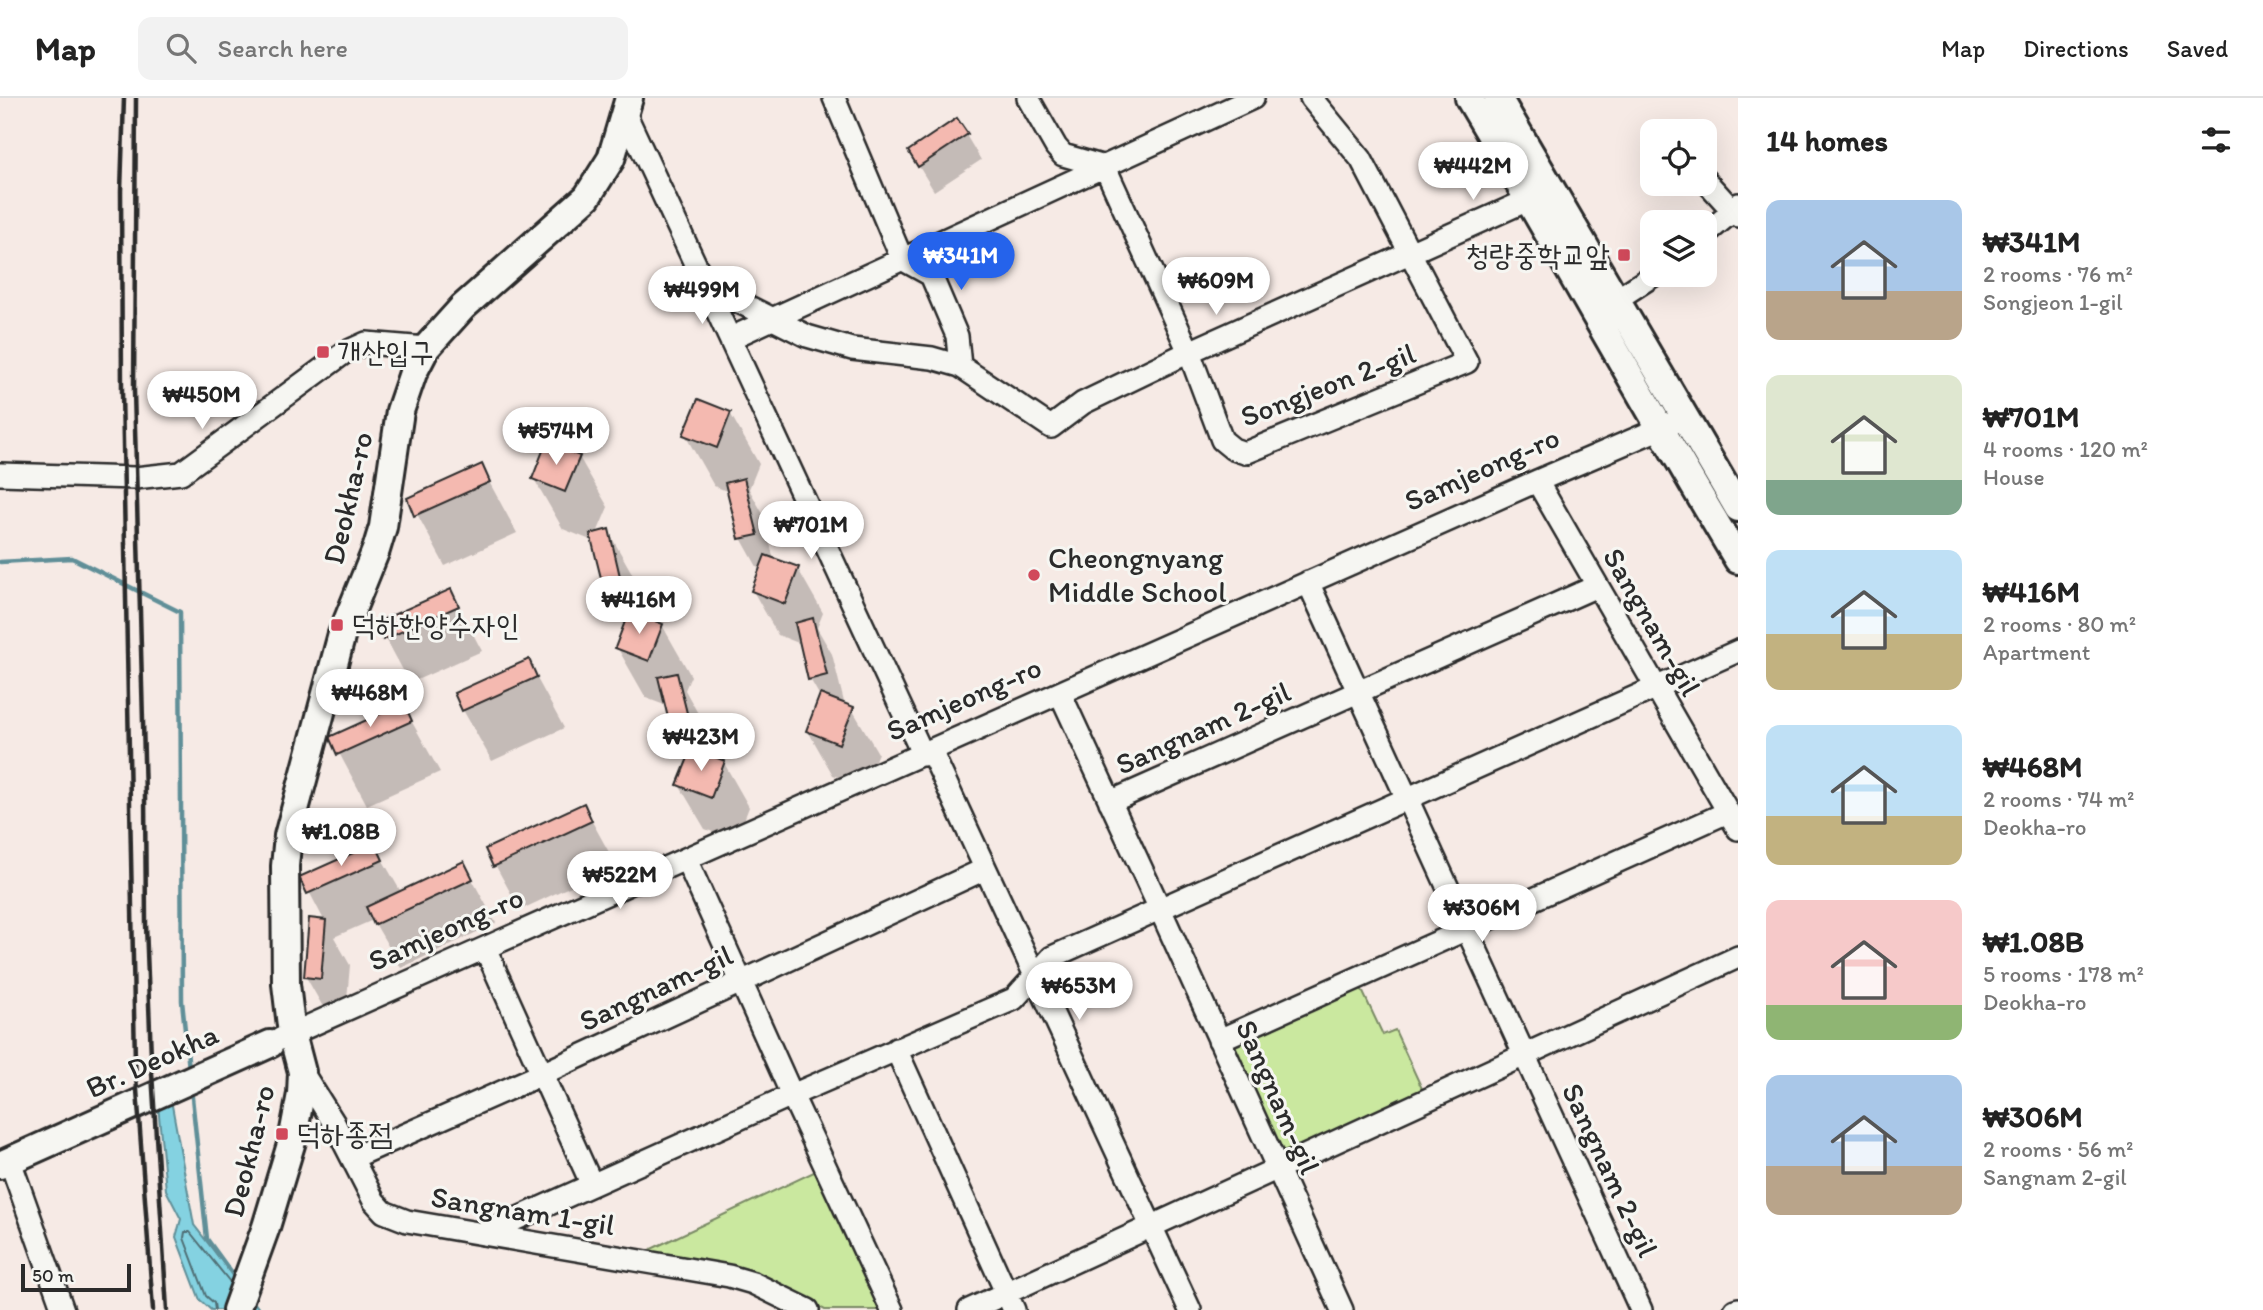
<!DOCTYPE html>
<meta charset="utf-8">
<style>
body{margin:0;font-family:Itim,"Poor Story",sans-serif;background:#f2f2f2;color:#222;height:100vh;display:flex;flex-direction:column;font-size:26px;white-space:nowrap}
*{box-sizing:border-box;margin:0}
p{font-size:23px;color:#767676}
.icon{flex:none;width:38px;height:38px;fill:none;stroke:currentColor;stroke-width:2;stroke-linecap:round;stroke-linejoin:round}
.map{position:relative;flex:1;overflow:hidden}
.panel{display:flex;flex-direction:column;background:#fff;width:525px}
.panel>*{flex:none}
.buttons{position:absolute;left:1640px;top:21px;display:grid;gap:14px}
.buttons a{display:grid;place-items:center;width:77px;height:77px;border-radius:14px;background:#fff;box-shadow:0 7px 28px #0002;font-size:35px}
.scale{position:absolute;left:21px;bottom:18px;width:110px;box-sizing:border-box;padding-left:7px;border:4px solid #2b2b2b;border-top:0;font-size:19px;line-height:24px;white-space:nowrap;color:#2b2b2b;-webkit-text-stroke:5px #f6f6f2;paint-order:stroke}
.price{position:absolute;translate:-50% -60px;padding:0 16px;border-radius:24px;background:#fff;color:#222;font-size:23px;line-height:46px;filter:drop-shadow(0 2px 4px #0008)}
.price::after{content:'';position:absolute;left:50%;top:42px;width:21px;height:16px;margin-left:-10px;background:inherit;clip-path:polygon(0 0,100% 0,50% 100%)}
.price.on{background:#2563eb;color:#fff}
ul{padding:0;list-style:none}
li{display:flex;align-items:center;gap:21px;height:175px;padding:0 28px}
li span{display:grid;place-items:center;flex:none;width:196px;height:140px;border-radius:14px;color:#555}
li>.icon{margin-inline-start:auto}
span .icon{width:84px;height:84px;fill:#fffc;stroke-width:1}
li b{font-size:30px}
h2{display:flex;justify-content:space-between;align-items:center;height:84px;padding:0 28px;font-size:30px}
header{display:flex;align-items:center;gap:42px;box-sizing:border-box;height:98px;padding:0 35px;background:#fff;border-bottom:2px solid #e0e0e0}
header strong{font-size:33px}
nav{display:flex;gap:38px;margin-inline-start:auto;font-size:24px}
.search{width:490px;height:63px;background:#f2f2f2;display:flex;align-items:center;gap:18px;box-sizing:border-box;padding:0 24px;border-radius:14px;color:#767676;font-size:26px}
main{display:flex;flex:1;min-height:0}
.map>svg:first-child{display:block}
.green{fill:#cae89f;stroke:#7a8a65;stroke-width:2}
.water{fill:#84d2e1;stroke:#608f98;stroke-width:2}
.shadow{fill:#0003}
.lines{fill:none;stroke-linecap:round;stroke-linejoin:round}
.shore{stroke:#4f6e74;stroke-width:2}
.stream{stroke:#608f98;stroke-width:4.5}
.building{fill:#f4b9b0;stroke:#2b2b2b;stroke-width:2}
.minor-casing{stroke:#2b2b2b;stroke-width:26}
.major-casing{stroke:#2b2b2b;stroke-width:32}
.minor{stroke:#f6f6f2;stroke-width:21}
.major{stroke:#f6f6f2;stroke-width:26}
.rail{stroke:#2b2b2b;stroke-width:4.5}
.poi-dot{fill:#d1495b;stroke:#f6f6f2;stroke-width:2.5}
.labels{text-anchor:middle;stroke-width:6;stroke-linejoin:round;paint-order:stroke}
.poi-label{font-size:30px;fill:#2b2b2b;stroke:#f6f6f2;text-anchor:start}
.street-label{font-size:30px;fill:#2b2b2b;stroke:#f6f6f2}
</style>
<header>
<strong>Map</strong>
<div class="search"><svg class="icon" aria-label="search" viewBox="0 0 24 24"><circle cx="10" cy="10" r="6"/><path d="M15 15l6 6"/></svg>Search here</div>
<nav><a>Map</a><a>Directions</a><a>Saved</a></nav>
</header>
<main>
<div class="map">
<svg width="1738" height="1212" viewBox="0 0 1738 1212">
<rect width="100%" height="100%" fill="#f6eae5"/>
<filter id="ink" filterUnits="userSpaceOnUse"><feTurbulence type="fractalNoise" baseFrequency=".0143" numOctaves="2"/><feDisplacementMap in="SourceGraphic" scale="14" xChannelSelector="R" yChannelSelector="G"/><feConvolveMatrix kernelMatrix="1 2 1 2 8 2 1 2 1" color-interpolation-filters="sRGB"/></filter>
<g filter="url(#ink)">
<path class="green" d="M1361,890L1383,937L1395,932L1424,995L1294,1055L1277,1050L1231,950Z
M818,1072L885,1212H825L765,1181L645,1154Z"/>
<path class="water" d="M169,991L194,1127L260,1212H211L200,1202L176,1139L181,1121L166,1092L157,996Z"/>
<path class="shadow" d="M966,37L981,62L934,93L910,54Z
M730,315L759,366L749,391L763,416L774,462L798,471L823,515L817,530L832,556L845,608L852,611L878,655L864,689L833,677L808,633L821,600L810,581L801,546L778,537L753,493L760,474L741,440L729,394L714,388L685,337Z
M579,359L608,409L597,435L608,433L633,477L644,521L662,527L691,578L685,592L701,621L711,660L724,665L749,709L736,743L705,731L679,687L689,661L674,635L667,608L646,600L617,549L626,527L605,491L593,443L563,431L534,381Z
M481,369L517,435L445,468L409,401Z
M450,493L482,553L410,585L378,526Z
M528,564L564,630L492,663L463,612Z
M403,608L440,674L367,707L331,640Z
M583,707L616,767L520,812L487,752Z
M374,747L401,794L463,765L496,825L401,870L373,822L334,839L350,867L345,924L331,923L306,879L325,824L302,780Z"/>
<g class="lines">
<path class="shore" d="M215,1212L214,1205L206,1198L184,1140L185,1134H190L230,1184"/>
<path class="stream" d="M0,464L72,460L180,514L182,903L189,971
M191,990L207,1141L236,1181"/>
</g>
<path class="building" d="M957,20L968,36L918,69L908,53Z
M698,301L731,314L717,350L683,337Z
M546,345L580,358L565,394L532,381Z
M482,366L490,384L414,418L407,400Z
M744,380L758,437L739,441L725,385Z
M609,431L622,487L604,492L590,436Z
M765,457L799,469L785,506L751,493Z
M451,491L459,508L383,542L375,525Z
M629,513L663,526L649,563L615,550Z
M813,520L827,577L808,582L795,525Z
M529,561L537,579L462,613L454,595Z
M677,575L691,631L672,636L658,579Z
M820,596L854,609L839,646L806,633Z
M404,605L412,623L337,657L329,639Z
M692,650L725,663L711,700L677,687Z
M584,705L592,723L493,769L485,751Z
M375,745L383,762L307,796L299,779Z
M464,763L473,781L374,827L366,809Z
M309,820L326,822L321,881L304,879Z"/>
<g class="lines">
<defs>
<path id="minor" d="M834,0L902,161L931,177L957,238L960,268
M1028,0L1056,49L1063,57L1105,69
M625,15L705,187L807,238L852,251L932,260L960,268L1051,329L1083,305L1189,254L1541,96
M1105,69L1189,254L1222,342L1233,351L1245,355L1467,264L1361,61L1311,0
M1704,81L1733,113L1738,106
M1704,137L1733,113L1738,118
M705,187L923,657
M1617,201L1654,177
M731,240L1253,0
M0,376L135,380L181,375L344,255L366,245L426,250
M1537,383L1738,731
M1308,484L1641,1212
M1060,595L1160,811L1342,1212
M931,653L1190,1212
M1110,704L1597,488
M686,761L792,997L892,1212
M485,850L592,1087
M280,941L1537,383L1675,324
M1219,942L1728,714
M896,951L1014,1212
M302,974L334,1025L374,1103L384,1114L407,1123L729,1178L753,1185L808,1212
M352,1060L542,976L985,771
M10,1063L63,1212
M483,1136L792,997L1014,901L1052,859L1738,553
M969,1212L1738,859
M1735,1212L1738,1211"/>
<path id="major" d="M1469,0C1560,153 1646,309 1738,462
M1498,0L1738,410
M0,1067L270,946
M236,1212L266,1129L292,1043L301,996L302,974L292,936L286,886L285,768L288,738L342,536L376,452L383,429L400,313L413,275L426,250L463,209L587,99L611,61L629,0"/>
</defs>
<use href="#minor" class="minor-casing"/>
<use href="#major" class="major-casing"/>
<use href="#minor" class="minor"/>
<use href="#major" class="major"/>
<path class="rail" d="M124,0L121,93L122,293L135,964L153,1212
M136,0L134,293L145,697L146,826L151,959L167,1212"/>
</g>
</g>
<g class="poi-dot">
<rect x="1617" y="150" width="14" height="14" rx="3.5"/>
<rect x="316" y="247" width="14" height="14" rx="3.5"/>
<circle cx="1034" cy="477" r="7"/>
<rect x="330" y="520" width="14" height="14" rx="3.5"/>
<rect x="275" y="1029" width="14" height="14" rx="3.5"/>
</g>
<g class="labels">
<g class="poi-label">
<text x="1610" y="167" text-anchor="end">청량중학교앞</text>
<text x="337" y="264">개산입구</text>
<text x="1048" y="470">Cheongnyang<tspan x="1048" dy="34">Middle School</tspan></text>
<text x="351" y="537">덕하한양수자인</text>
<text x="296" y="1046">덕하종점</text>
</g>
<g class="street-label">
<text transform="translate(1328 287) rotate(-21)" y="10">Songjeon 2-gil</text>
<text transform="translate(1482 371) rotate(-24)" y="10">Samjeong-ro</text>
<text transform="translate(348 400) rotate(-77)" y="10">Deokha-ro</text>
<text transform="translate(1652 524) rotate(60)" y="10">Sangnam-gil</text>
<text transform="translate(964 601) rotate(-24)" y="10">Samjeong-ro</text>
<text transform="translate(1203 630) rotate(-24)" y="10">Sangnam 2-gil</text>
<text transform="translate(446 831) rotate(-24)" y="10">Samjeong-ro</text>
<text transform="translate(656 890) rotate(-25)" y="10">Sangnam-gil</text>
<text transform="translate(152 963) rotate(-24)" y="10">Br. Deokha</text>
<text transform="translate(1278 999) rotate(66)" y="10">Sangnam-gil</text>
<text transform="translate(249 1053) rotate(-76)" y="10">Deokha-ro</text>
<text transform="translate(1610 1072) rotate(65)" y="10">Sangnam 2-gil</text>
<text transform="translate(523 1113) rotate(9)" y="10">Sangnam 1-gil</text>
</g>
</g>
</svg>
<div class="buttons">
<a><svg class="icon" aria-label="locate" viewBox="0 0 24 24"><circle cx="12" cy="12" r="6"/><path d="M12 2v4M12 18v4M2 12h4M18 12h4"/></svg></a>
<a><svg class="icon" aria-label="layers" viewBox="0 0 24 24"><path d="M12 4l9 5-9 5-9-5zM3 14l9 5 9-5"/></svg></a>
</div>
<div class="scale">50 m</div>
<b class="price" style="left:1473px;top:104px">₩442M</b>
<b class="price on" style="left:961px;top:194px">₩341M</b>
<b class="price" style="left:1216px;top:219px">₩609M</b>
<b class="price" style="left:702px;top:228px">₩499M</b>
<b class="price" style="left:202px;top:333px">₩450M</b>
<b class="price" style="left:556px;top:369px">₩574M</b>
<b class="price" style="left:811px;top:463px">₩701M</b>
<b class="price" style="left:639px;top:538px">₩416M</b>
<b class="price" style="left:370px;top:631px">₩468M</b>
<b class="price" style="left:701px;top:675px">₩423M</b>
<b class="price" style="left:341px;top:770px">₩1.08B</b>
<b class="price" style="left:620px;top:813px">₩522M</b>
<b class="price" style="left:1482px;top:846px">₩306M</b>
<b class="price" style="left:1079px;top:924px">₩653M</b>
</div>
<section class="panel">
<h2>14 homes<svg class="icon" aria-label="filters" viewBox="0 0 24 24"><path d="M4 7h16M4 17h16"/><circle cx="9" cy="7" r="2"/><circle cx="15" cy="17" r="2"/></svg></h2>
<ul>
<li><span style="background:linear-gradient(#a9c7e8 65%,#b9a48a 0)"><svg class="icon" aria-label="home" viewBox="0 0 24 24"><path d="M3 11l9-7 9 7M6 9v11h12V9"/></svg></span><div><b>₩341M</b><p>2 rooms · 76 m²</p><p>Songjeon 1-gil</p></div></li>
<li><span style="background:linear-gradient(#dfe7d0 75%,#7fa58c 0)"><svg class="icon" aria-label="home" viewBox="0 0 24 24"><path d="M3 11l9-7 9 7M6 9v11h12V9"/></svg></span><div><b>₩701M</b><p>4 rooms · 120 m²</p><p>House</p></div></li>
<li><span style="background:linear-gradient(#bfe0f5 60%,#c2b280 0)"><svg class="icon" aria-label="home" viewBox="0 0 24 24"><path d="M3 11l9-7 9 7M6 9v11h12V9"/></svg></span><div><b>₩416M</b><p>2 rooms · 80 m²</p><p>Apartment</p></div></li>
<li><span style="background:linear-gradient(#bfe0f5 65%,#c2b280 0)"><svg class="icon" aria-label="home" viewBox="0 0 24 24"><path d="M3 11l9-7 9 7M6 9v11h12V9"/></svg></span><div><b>₩468M</b><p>2 rooms · 74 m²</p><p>Deokha-ro</p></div></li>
<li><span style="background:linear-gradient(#f6c9c9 75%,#8fb573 0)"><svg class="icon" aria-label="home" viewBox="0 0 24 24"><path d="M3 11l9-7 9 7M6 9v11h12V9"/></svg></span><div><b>₩1.08B</b><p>5 rooms · 178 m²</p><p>Deokha-ro</p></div></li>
<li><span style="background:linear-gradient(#a9c7e8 65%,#b9a48a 0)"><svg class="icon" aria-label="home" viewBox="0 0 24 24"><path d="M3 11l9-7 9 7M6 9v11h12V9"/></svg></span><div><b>₩306M</b><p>2 rooms · 56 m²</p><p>Sangnam 2-gil</p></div></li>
</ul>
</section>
</main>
